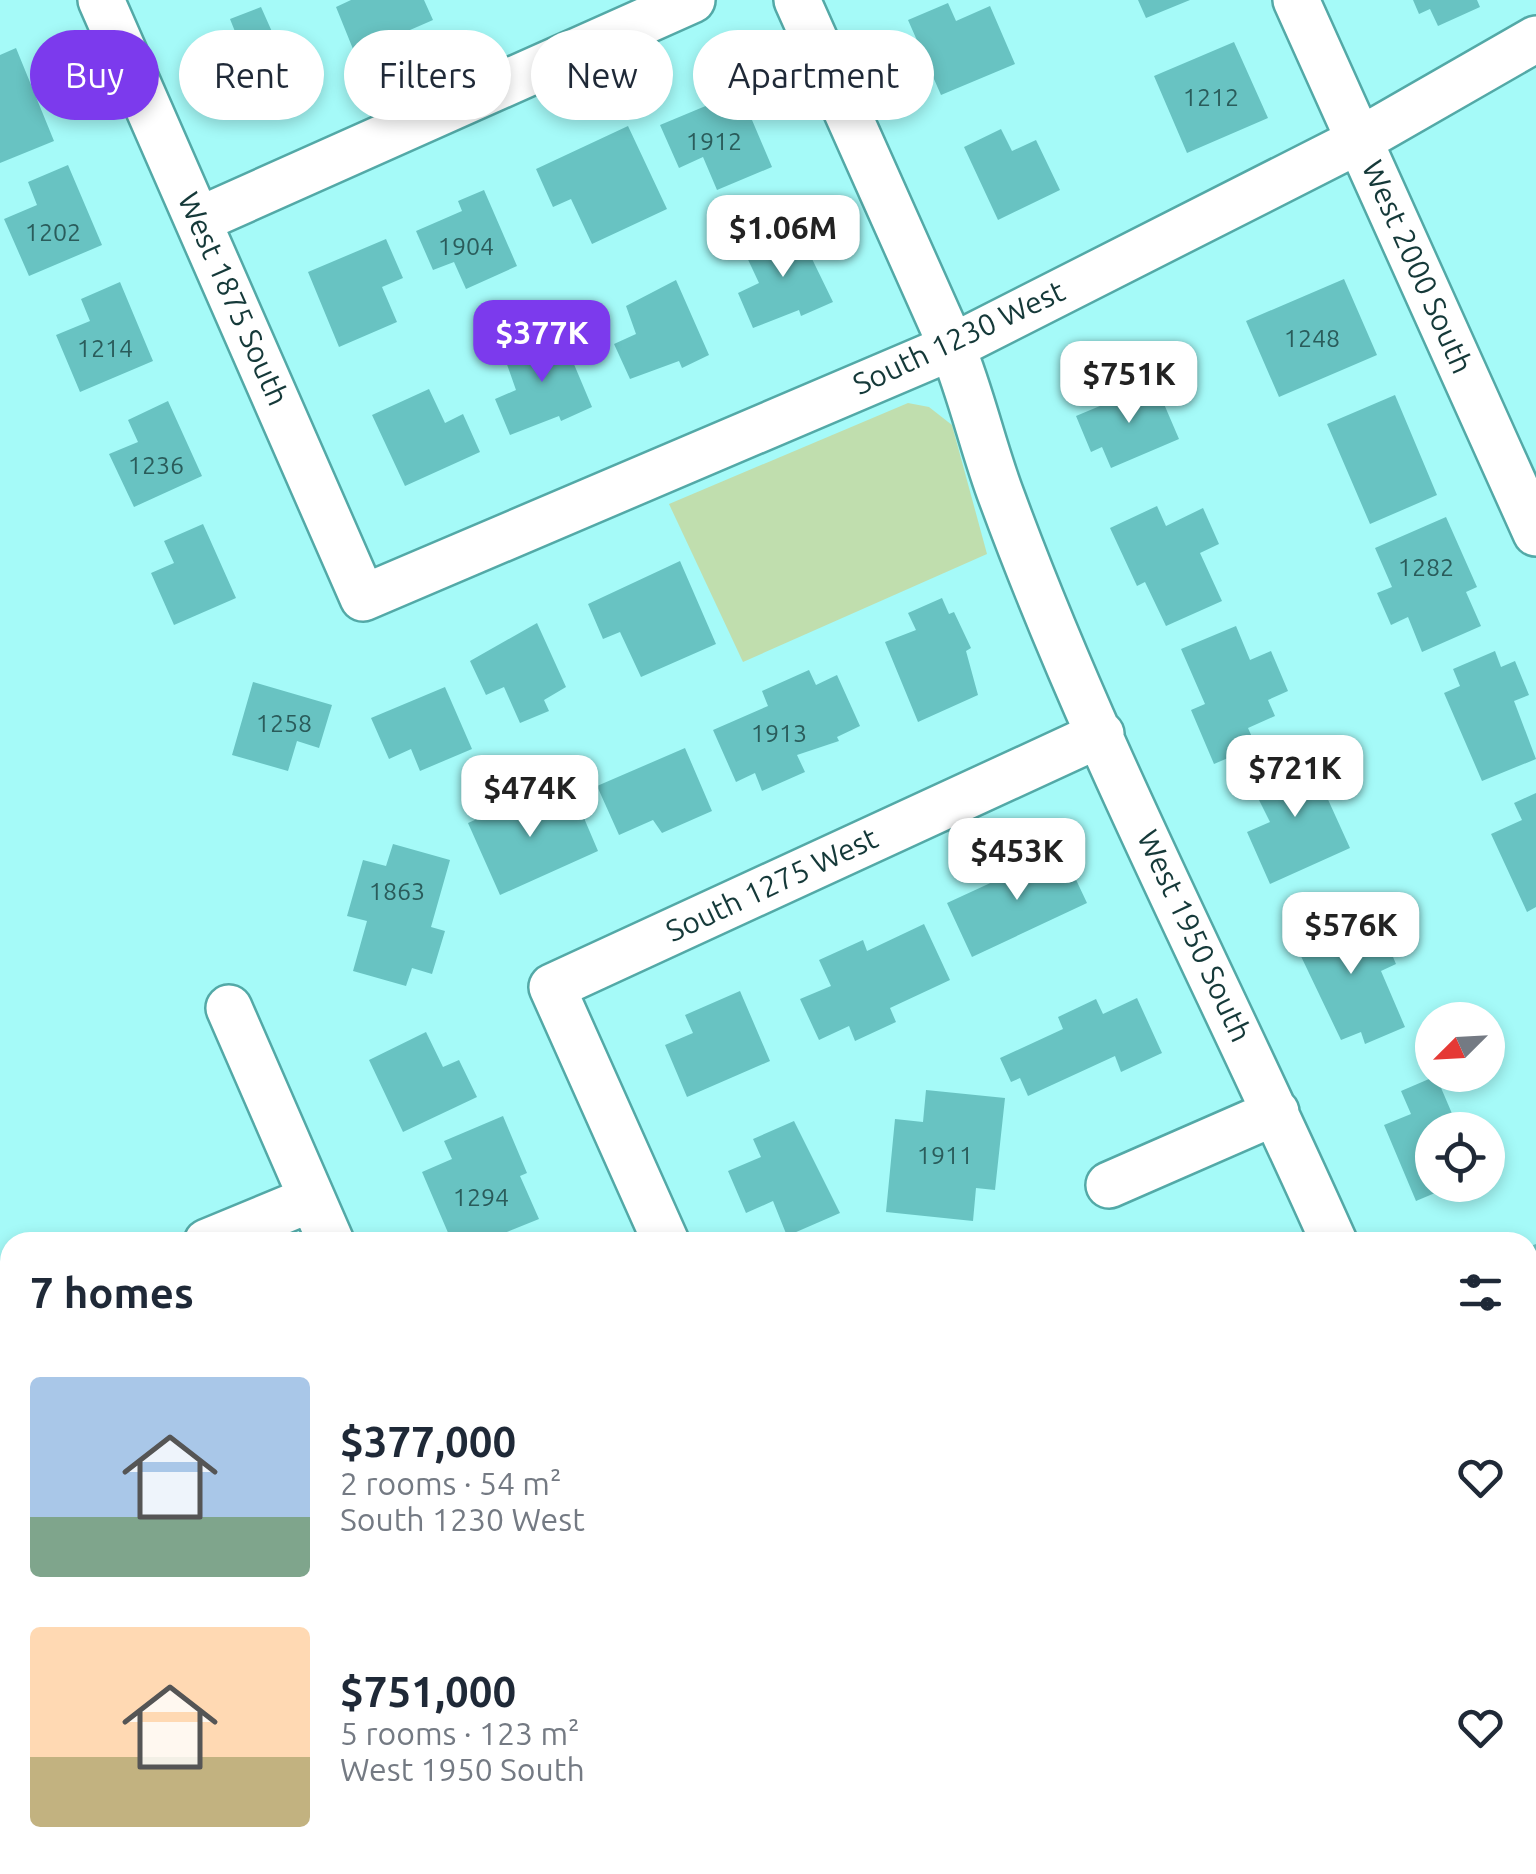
<!DOCTYPE html>
<meta charset="utf-8">
<style>
body{margin:0;font-family:Ubuntu,sans-serif;background:#f6f6f7;color:#1f2937;height:100vh;display:flex;flex-direction:column;font-size:38px;white-space:nowrap}
*{box-sizing:border-box;margin:0}
p{font-size:32px;color:#747a83}
.icon{flex:none;width:55px;height:55px;fill:none;stroke:currentColor;stroke-width:2;stroke-linecap:round;stroke-linejoin:round}
.map{position:relative;flex:1;overflow:hidden}
.sheet{position:absolute;left:0px;top:1232px;width:1538px;height:642px;display:flex;flex-direction:column;background:#fff;border-radius:30px 30px 0 0;box-shadow:0 5px 15px #0003}
.sheet>*{flex:none}
.banner{position:absolute;left:30px;top:30px;width:1000px;height:90px;display:flex;gap:20px}
.needle{width:65px;rotate:246deg}
.buttons{position:absolute;left:1415px;top:1002px;display:grid;gap:20px}
.buttons a{display:grid;place-items:center;width:90px;height:90px;border-radius:50%;background:#fff;box-shadow:0 5px 15px #0003;font-size:50px}
.price{position:absolute;translate:-50% -85px;padding:0 22px;border-radius:20px;background:#fff;color:#222;font-size:32px;line-height:65px;filter:drop-shadow(0 2px 5px #0008)}
.price::after{content:'';position:absolute;left:50%;top:60px;width:30px;height:22px;margin-left:-15px;background:inherit;clip-path:polygon(0 0,100% 0,50% 100%)}
.price.on{background:#7c3aed;color:#fff}
ul{padding:0;list-style:none}
li{display:flex;align-items:center;gap:30px;height:250px;padding:0 30px}
li span{display:grid;place-items:center;flex:none;width:280px;height:200px;border-radius:10px;color:#555}
li>.icon{margin-inline-start:auto}
span .icon{width:120px;height:120px;fill:#fffc;stroke-width:1}
li b{font-size:42px}
h2{display:flex;justify-content:space-between;align-items:center;height:120px;padding:0 30px;font-size:42px}
.pill{padding:0 35px;border-radius:45px;background:#fff;box-shadow:0 5px 15px #0003;font-size:35px;line-height:90px}
.pill.on{background:#7c3aed;color:#fff}
.map>svg:first-child{display:block}
.green{fill:#c0deae}
.building{fill:#68c3c2}
.lines{fill:none;stroke-linecap:round;stroke-linejoin:round}
.minor-casing{stroke:#53a9a7;stroke-width:50}
.minor{stroke:#fff;stroke-width:45}
.labels{text-anchor:middle;stroke-width:8;stroke-linejoin:round;paint-order:stroke}
.number-label{font-size:25px;fill:#2a5c5b}
.street-label{font-size:30px;fill:#153939;stroke:#fff}
</style>
<div class="map">
<svg width="1536" height="1874" viewBox="0 0 1536 1874">
<rect width="100%" height="100%" fill="#a5faf8"/>
<path class="green" d="M908,403L929,407L952,425L987,554L743,662L669,504Z"/>
<path class="building" d="M351,0H424L433,20L355,54L336,7Z
M1138,0H1190L1146,18Z
M1413,0H1477L1480,7L1438,26L1430,9L1419,14Z
M948,3L956,21L990,6L1015,64L941,95L908,20Z
M261,7L277,43L296,34L312,71L241,102L215,43L236,34L230,19Z
M1234,42L1268,118L1187,153L1154,76Z
M16,48L54,141L0,163V55Z
M735,80L772,167L717,190L703,157L679,168L660,125L708,105L704,93Z
M628,126L667,209L592,244L571,199L553,207L536,169Z
M1001,129L1012,151L1036,140L1060,190L998,220L964,147Z
M68,165L102,245L29,276L4,219L37,205L28,182Z
M484,190L517,266L466,289L454,262L433,270L416,231L462,211L458,201Z
M797,228L833,302L801,316L799,310L753,328L738,293L759,283L744,251Z
M386,239L403,278L382,287L397,322L339,347L308,272Z
M1344,279L1377,355L1279,397L1246,321Z
M676,280L709,355L682,368L679,361L630,379L614,344L636,334L626,306Z
M120,282L153,361L80,392L56,335L90,321L81,299Z
M560,331L592,407L561,421L559,416L510,435L495,399L516,390L504,356Z
M1155,383L1179,439L1111,468L1102,447L1091,452L1076,416Z
M429,389L445,423L463,414L480,452L405,486L372,415Z
M1395,395L1437,495L1370,524L1327,424Z
M168,401L202,476L134,507L109,454L138,442L128,420Z
M1157,506L1166,526L1203,508L1219,544L1200,553L1222,601L1166,626L1145,582L1137,586L1110,528Z
M1446,517L1477,587L1466,592L1481,626L1422,652L1408,617L1391,625L1377,593L1392,587L1375,548Z
M203,524L236,598L174,625L151,573L174,563L164,541Z
M680,561L716,644L641,677L620,632L603,639L588,604Z
M942,598L949,614L954,612L971,648L966,651L978,695L918,722L885,642L916,630L908,613Z
M537,623L566,687L544,700L549,711L520,723L504,687L486,695L470,661Z
M1236,626L1250,660L1271,651L1288,691L1268,700L1275,716L1248,728L1256,746L1214,764L1191,710L1205,704L1181,649Z
M1495,651L1501,667L1515,661L1529,695L1514,701L1536,759L1482,781L1444,693L1460,686L1453,669Z
M809,670L816,685L837,675L860,726L837,737L839,741L797,755L805,772L762,791L755,773L736,782L713,730L768,706L762,691Z
M253,682L332,705L319,748L297,741L288,771L232,755Z
M445,687L472,749L420,771L411,749L389,759L371,718Z
M685,748L712,811L662,833L653,820L619,835L597,786Z
M1306,751L1350,848L1270,884L1247,832L1270,822L1257,796L1265,792L1257,773Z
M549,787L563,819L581,811L598,851L500,895L468,823Z
M1536,793V907L1527,912L1491,834L1522,820L1514,803Z
M393,844L450,860L431,927L445,931L432,974L412,968L406,986L353,971L367,921L347,916L363,860L386,866Z
M1062,850L1087,903L972,957L947,903Z
M1347,906L1365,947L1385,938L1396,964L1381,971L1405,1027L1365,1044L1361,1032L1341,1040L1298,950L1310,944L1303,926Z
M924,924L950,980L890,1008L896,1022L855,1041L849,1026L819,1040L800,999L831,986L819,960L863,940L867,951Z
M740,991L770,1061L687,1097L665,1045L693,1033L685,1015Z
M1137,998L1162,1053L1121,1072L1115,1056L1028,1096L1020,1078L1011,1082L1000,1058L1063,1029L1058,1017L1096,999L1103,1014Z
M426,1032L443,1067L459,1060L477,1097L403,1132L369,1060Z
M1436,1076L1459,1130H1432V1185H1454L1416,1201L1384,1125L1411,1114L1401,1091Z
M926,1090L1005,1098L995,1190L976,1188L973,1221L886,1212L895,1119L923,1122Z
M503,1116L527,1173L520,1176L539,1219L482,1242H452L422,1172L452,1159L444,1141Z
M794,1121L840,1213L787,1236L773,1201L746,1213L728,1171L761,1157L753,1139Z
M1536,1244V1355L1528,1359V1247Z
M778,1865H883L905,1869L904,1874H776Z
M939,1865H1039L1018,1874H963L961,1868L943,1874Z
M1251,1865H1351L1355,1874H1231Z"/>
<g class="lines">
<defs>
<path id="minor" d="M101,0L363,598L952,347L1360,140L1536,39
M797,0L952,347C972,396 983,448 1002,498C1096,753 1224,995 1334,1242
M1296,0L1536,533
M199,220L692,0
M229,1008L331,1242
M1109,1185L1276,1112
M207,1242L311,1199
M666,1242L552,987L1101,734
M0,1329L10,1325
M0,1524L10,1546
M1528,1672L1536,1691
M154,1865L158,1874
M619,1865L623,1874"/>
</defs>
<use href="#minor" class="minor-casing"/>
<use href="#minor" class="minor"/>
</g>
<g class="labels">
<g class="number-label">
<text x="1211" y="106">1212</text>
<text x="714" y="150">1912</text>
<text x="53" y="241">1202</text>
<text x="466" y="255">1904</text>
<text x="1312" y="347">1248</text>
<text x="105" y="357">1214</text>
<text x="156" y="474">1236</text>
<text x="1426" y="576">1282</text>
<text x="284" y="732">1258</text>
<text x="779" y="742">1913</text>
<text x="397" y="900">1863</text>
<text x="945" y="1164">1911</text>
<text x="481" y="1206">1294</text>
</g>
<g class="street-label">
<text transform="translate(1417 267) rotate(66)" y="10">West 2000 South</text>
<text transform="translate(233 299) rotate(66)" y="10">West 1875 South</text>
<text transform="translate(959 338) rotate(-25)" y="10">South 1230 West</text>
<text transform="translate(772 885) rotate(-25)" y="10">South 1275 West</text>
<text transform="translate(1194 936) rotate(65)" y="10">West 1950 South</text>
</g>
</g>
</svg>
<div class="buttons">
<a><svg class="needle" viewBox="-14 -14 28 28"><path d="M0-13l5 13h-10z" fill="#e53935"/><path d="M0 13l5-13h-10z" fill="#747a83"/></svg></a>
<a><svg class="icon" aria-label="locate" viewBox="0 0 24 24"><circle cx="12" cy="12" r="6"/><path d="M12 2v4M12 18v4M2 12h4M18 12h4"/></svg></a>
</div>
<b class="price" style="left:783px;top:280px">$1.06M</b>
<b class="price on" style="left:542px;top:385px">$377K</b>
<b class="price" style="left:1129px;top:426px">$751K</b>
<b class="price" style="left:1295px;top:820px">$721K</b>
<b class="price" style="left:530px;top:840px">$474K</b>
<b class="price" style="left:1017px;top:903px">$453K</b>
<b class="price" style="left:1351px;top:977px">$576K</b>
<div class="banner">
<a class="pill on">Buy</a>
<a class="pill">Rent</a>
<a class="pill">Filters</a>
<a class="pill">New</a>
<a class="pill">Apartment</a>
</div>
<section class="sheet">
<h2>7 homes<svg class="icon" aria-label="filters" viewBox="0 0 24 24"><path d="M4 7h16M4 17h16"/><circle cx="9" cy="7" r="2"/><circle cx="15" cy="17" r="2"/></svg></h2>
<ul>
<li><span style="background:linear-gradient(#a9c7e8 70%,#7fa58c 0)"><svg class="icon" aria-label="home" viewBox="0 0 24 24"><path d="M3 11l9-7 9 7M6 9v11h12V9"/></svg></span><div><b>$377,000</b><p>2 rooms · 54 m²</p><p>South 1230 West</p></div><svg class="icon" aria-label="heart" viewBox="0 0 24 24"><path d="M12 20l-8-8c-3-5 5-10 8-4 3-6 11-1 8 4z"/></svg></li>
<li><span style="background:linear-gradient(#ffd9b3 65%,#c2b280 0)"><svg class="icon" aria-label="home" viewBox="0 0 24 24"><path d="M3 11l9-7 9 7M6 9v11h12V9"/></svg></span><div><b>$751,000</b><p>5 rooms · 123 m²</p><p>West 1950 South</p></div><svg class="icon" aria-label="heart" viewBox="0 0 24 24"><path d="M12 20l-8-8c-3-5 5-10 8-4 3-6 11-1 8 4z"/></svg></li>
</ul>
</section>
</div>
